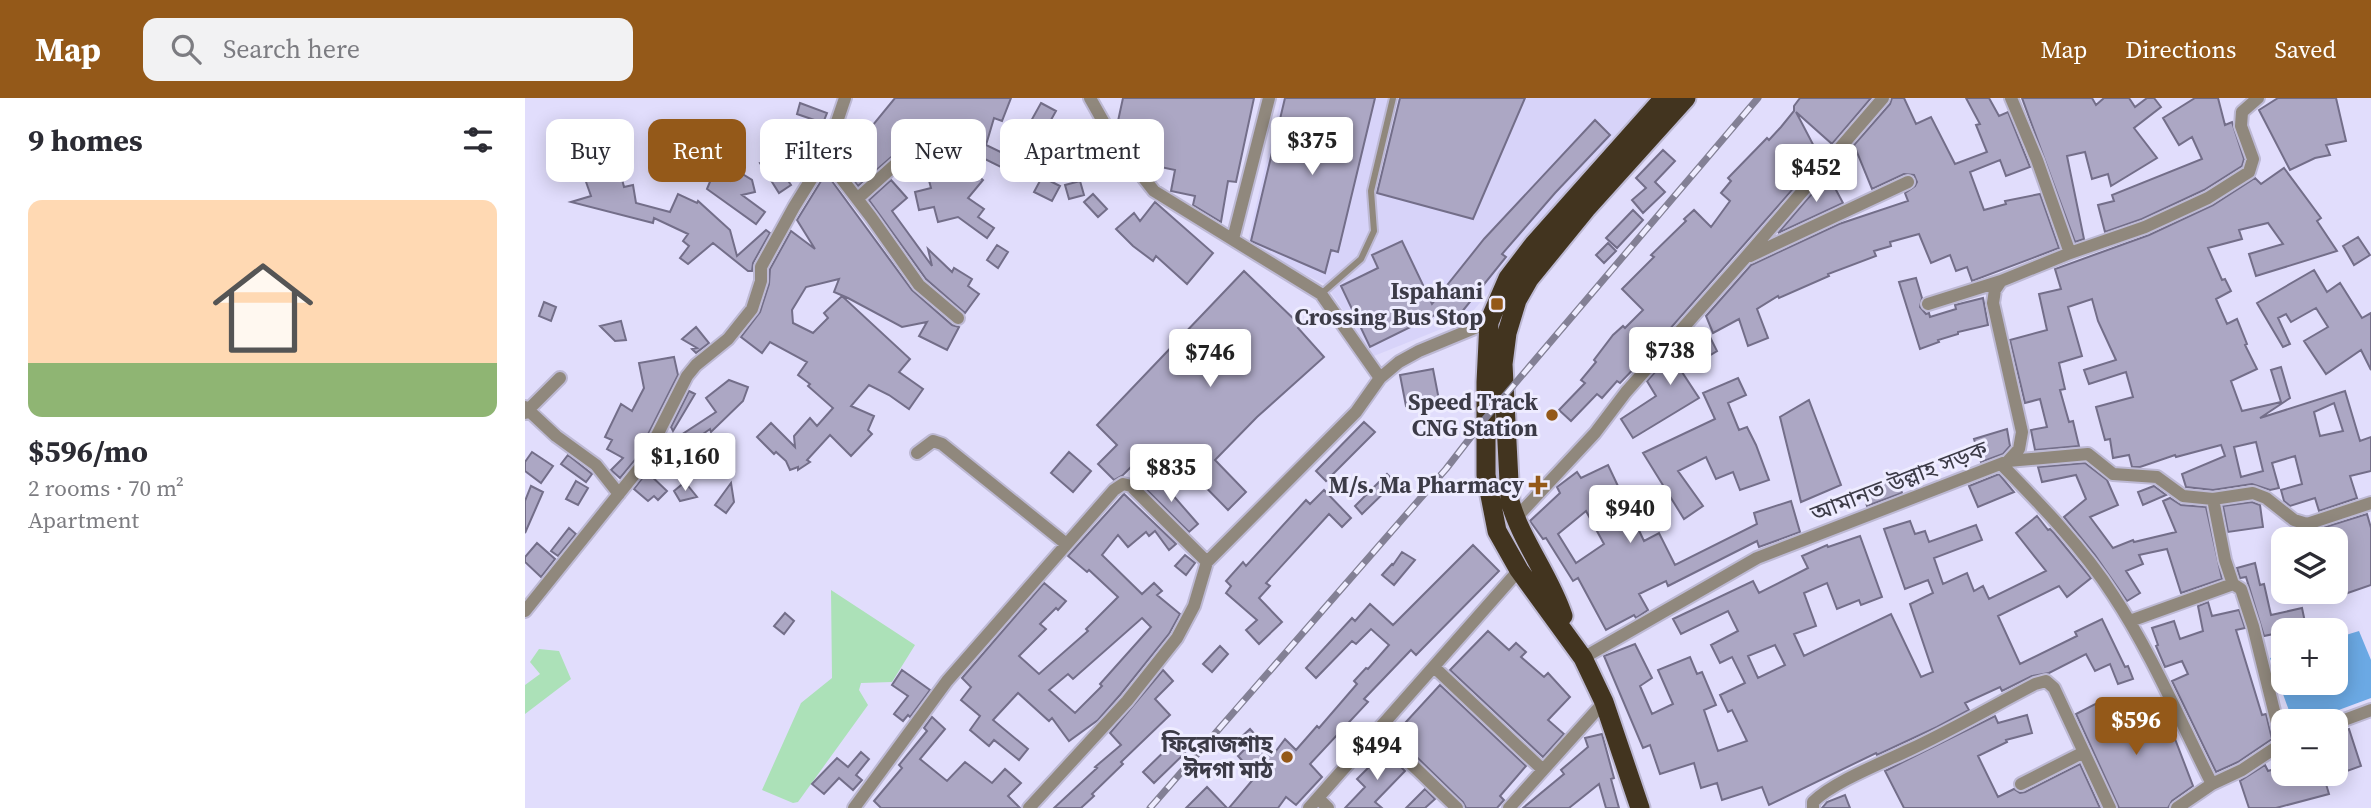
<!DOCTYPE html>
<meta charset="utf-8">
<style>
body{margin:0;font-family:"Source Serif 4","Noto Sans Bengali",serif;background:#f2f2f3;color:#2b2b33;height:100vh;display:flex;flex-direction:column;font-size:26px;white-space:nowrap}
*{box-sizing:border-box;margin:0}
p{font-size:23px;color:#7c7c81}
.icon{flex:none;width:38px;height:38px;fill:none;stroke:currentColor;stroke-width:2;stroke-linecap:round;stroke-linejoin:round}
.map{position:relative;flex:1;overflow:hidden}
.panel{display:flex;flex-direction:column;background:#fff;width:525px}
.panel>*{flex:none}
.hud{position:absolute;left:21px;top:21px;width:665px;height:63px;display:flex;gap:14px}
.fabs{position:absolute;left:1746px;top:429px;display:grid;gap:14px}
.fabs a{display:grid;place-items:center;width:77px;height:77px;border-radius:14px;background:#fff;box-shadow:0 4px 18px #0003;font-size:35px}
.price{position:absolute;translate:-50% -60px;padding:0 16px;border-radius:7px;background:#fff;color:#222;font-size:23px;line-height:46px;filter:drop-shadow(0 2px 4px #0008)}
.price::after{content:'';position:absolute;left:50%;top:42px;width:21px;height:16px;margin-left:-10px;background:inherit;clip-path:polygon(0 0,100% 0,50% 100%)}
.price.active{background:#945919;color:#fff}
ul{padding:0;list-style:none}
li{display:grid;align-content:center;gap:14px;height:371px;padding:0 28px}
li+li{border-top:2px solid #e1e1e2}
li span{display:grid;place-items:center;height:217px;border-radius:14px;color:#555}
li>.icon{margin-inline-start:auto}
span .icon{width:126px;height:126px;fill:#fffc;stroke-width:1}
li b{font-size:30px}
h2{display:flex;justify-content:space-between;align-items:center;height:84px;padding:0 28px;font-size:30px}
.pill{padding:0 24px;border-radius:14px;background:#fff;box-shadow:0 4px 18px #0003;font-size:24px;line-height:63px}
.pill.active{background:#945919;color:#fff}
header{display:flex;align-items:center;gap:42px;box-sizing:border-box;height:98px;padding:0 35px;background:#945919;color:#fff}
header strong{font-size:33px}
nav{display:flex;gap:38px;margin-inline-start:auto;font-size:24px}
.search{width:490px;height:63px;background:#f2f2f3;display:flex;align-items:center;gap:18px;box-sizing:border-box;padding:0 24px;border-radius:14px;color:#7c7c81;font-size:26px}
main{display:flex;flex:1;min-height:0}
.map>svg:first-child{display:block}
.built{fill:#d7d3f9}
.green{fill:#ace1b8}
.water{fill:#6ba9e4}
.building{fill:#aca7c4;stroke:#736e89;stroke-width:2;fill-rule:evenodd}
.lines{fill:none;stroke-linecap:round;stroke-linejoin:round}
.service-casing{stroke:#bdb9d4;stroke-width:10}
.minor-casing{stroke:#bdb9d4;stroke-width:16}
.trunk-casing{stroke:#bdb9d4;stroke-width:23}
.service{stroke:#90887d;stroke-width:6}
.minor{stroke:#90887d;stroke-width:12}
.trunk{stroke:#42341f;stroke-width:19}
.rail-casing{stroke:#838095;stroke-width:7}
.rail{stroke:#eeecff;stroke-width:4.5;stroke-dasharray:13;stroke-linecap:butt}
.poi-dot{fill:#945919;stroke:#eeecff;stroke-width:2.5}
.labels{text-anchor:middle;stroke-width:6;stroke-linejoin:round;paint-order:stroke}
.poi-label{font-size:23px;font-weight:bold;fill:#3c3b47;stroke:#eeecff;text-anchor:end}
.street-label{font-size:23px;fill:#3c3b47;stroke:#eeecff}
</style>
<header>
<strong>Map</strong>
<div class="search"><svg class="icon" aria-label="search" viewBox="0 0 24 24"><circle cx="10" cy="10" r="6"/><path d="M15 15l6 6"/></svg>Search here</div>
<nav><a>Map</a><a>Directions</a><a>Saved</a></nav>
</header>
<main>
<section class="panel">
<h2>9 homes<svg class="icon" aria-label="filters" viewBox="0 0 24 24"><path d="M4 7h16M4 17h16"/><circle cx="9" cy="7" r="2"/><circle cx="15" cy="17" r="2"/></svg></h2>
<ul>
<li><span style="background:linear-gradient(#ffd9b3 75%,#8fb573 0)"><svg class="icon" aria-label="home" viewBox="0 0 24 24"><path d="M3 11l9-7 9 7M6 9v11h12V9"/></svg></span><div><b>$596/mo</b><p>2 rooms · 70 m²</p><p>Apartment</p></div></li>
</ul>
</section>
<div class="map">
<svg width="1846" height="710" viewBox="0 0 1846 710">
<rect width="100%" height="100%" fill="#e1ddfc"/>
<path class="built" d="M756,0H1132L941,221L849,258L801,187L722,147Z"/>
<path class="green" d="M306,492L390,547L367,584L336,585L334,592L343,607L273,704L268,705L237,692L276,605L307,580Z
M14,551L34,553L46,581L0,616V587L15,576L5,564Z"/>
<path class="water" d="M1834,533L1846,562V600L1811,613L1767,621L1745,560L1759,556V584H1811V540Z"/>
<path class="building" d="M370,0H486L477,23L469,20L461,47L492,62L486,74L411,37L408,32L401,29L333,88L313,61L323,49V43L339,38Z
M598,0H729L711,84L703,83L696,124L668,107L670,98L646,93L650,72L626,67L629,55L605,49L601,44L606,26L593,23Z
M760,0H850L813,154L806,152L800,175L726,143Z
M875,0H1000L948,121L852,95Z
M1275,0H1346L1307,46L1271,14L1292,54L1284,63L1289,67L1122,257L1095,285L1092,283L1077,300L1072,296L1046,323L1034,312L1060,285L1056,282L1071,264L1069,262L1088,237L1098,228L1100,230L1118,212L1097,191L1129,159L1126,157L1161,123L1159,121L1169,112L1186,129L1205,103L1196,95L1206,83L1203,80L1242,40L1244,42L1256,29L1269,13V8Z
M1367,0H1379L1391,26L1406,19L1430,66L1462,54L1451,27L1455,26L1441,0H1464L1474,18L1483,14L1505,69L1481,78L1475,62L1445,74L1459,112L1481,106L1480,103L1515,96L1534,150L1447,183L1442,169L1431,173L1425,157L1406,165L1394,136L1365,144L1366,148L1349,153L1351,158L1303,176L1304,178L1254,200L1253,198L1232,211L1243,240L1223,248L1214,221L1188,235L1181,218L1226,167L1314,126L1383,103L1380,95L1390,88L1392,84L1389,77L1379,76L1347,91L1329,47L1365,6Z
M1497,0H1567L1571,7L1579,0H1604L1610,9L1622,0H1629L1636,9L1609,30L1632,60L1586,88L1583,76L1567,81L1560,54L1542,58L1559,141L1550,144Z
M1670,0H1693L1700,27L1707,24L1719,61L1717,68L1679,92L1617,121L1580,134L1573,107L1589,103L1587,97L1677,61L1667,39L1654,47L1638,20Z
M1753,0H1811L1821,43L1801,47L1805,57L1790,60L1765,72L1734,12Z
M275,5L302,15L298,25L272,16Z
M516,5L531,13L521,31L506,23Z
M1070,22L1085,37L1030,95L977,156L981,159L932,220L922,211L845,249L816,188L853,170L847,157L877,143L907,206L959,141Z
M510,32L520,37L510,55L502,48Z
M410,40L458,82L443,100L459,111L453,119L469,130L462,140L433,119L413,124L409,109L394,112L390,94L406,90L402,75L386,64Z
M1138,52L1150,63L1130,84L1140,94L1118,115L1107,102L1121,90L1111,80Z
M256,53L262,62L253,68L266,87L254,95L235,65L248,61L247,58Z
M1759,70L1796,120L1792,123L1812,153L1731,178L1724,156L1758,146L1743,125L1714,132L1717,141L1683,150L1697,182L1700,181L1706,193L1691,201L1702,226L1712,221L1722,246L1720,247L1732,271L1706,283L1717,313L1756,304L1746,272L1756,269L1765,300L1735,320L1820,293L1835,343L1846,339V373L1825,378L1832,400L1794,413L1790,400L1765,408L1759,403L1756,392L1777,386L1770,358L1747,365L1754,390L1745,392L1727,386L1688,392L1661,389L1657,376L1700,358L1696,347L1651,359L1650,357L1615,369H1607L1604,357L1588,360L1585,341L1580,342L1571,309L1608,299L1601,274L1564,286L1559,272L1591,262L1573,223L1567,201L1543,209L1557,258L1534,265L1540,291L1535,292L1544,324L1548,323L1554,348L1510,352L1506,332L1522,329L1515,301L1500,305L1485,242L1522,232L1514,196L1536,191L1530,171L1624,137L1688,107L1730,80L1736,86ZM1809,305L1818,333L1795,338L1789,314ZM1731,344L1738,373L1716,379L1709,349Z
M211,72L227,82L230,94L217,97L240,114L231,126L182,91L189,74L205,83Z
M95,73L99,89L108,87L111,105L145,114L153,96L172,105L173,103L205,132L212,158L241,132L245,135L228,165L227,173H223L188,145L163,166L155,160L164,148L158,143L163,136L129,120L128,125L46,104L66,98L60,81Z
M301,75L387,192L427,227L434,229L422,252L394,238L402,224L377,229L323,200L309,194L314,181L281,189L267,212L268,225L288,235L303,220L299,215L317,198L385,261L374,274L398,291L384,311L364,297L344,287L326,308L349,318L343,332L347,336L326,358L305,337L282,362L285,364L273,372V369L265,372L261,363L251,354L249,356L232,339L246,325L270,349L269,338L285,320L292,328L308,310L283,288L285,286L273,277L282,264L245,244L237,255L216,239L235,214L244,186L245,171L266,133L290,151L272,122Z
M1303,77L1318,105L1253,135Z
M517,79L535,88L527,103L509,94Z
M366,82L382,100L367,113L407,168L403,151L427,174L429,170L447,181L443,188L454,196L440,215L401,181L344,102Z
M555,83L559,97L544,101L540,87Z
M568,96L582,111L573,119L559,104Z
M630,104L688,155L662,186L631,158L628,163L608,148L591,131L609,115L615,123Z
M1108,112L1118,122L1092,150L1081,140Z
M1833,139L1845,157L1829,167L1818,148Z
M1083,145L1091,153L1079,165L1071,157Z
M472,147L483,154L473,170L462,162Z
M1789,172L1802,194L1815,185L1837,220L1846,215V272L1836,252L1801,276L1779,243L1803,229L1791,210L1766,224L1761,216L1753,220L1765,246L1758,249L1732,205Z
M719,173L775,227L773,230L799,259L732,319L690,362L721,394L703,412L650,358L628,382L610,365L598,377L589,382L573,366L592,347L572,327Z
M1391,180L1397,200L1395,209L1401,216L1404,215L1405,219L1431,211L1430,207L1458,200L1463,227L1433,234V236L1413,242L1414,244L1395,251L1374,184Z
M19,204L31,209L26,223L14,218Z
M96,223L101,242L90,243L75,228Z
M171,229L184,245L171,255L167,251L172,250L157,241Z
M1183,235L1192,253L1157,274L1174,300L1108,340L1096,321L1131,298L1122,283L1147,255Z
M149,259L153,277L110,362L95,380L86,372L98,360L82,351L87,342L80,339L96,306L107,313L119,290L114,265Z
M908,271L914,302L881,308L875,277Z
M1213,280L1221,297L1203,305L1214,332L1222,329L1231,347L1244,382L1215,392L1208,374L1191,381L1181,359L1153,373L1178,408L1159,421L1118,355L1190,321L1178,295Z
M204,282L223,289L218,303L186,334L185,331L154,353L150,341L191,314L181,300Z
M164,293L170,296L148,333L146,329Z
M1284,302L1316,387L1276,404L1255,319Z
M839,324L850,334L801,383L791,373Z
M1482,331L1485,348L1478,356L1456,364L1449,341Z
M7,354L28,368L16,385L0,373V364Z
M544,354L566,373L548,394L526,375Z
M43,357L67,376L61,384L36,366Z
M1560,365L1582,382L1593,407L1565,419L1588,450L1608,442L1609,444L1651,434L1638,403L1645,400L1656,407L1681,409L1697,481L1656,495L1642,451L1614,457L1618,466L1601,473L1615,495L1602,503L1570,457L1539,419L1561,401L1551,377L1517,384L1513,369Z
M1083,367L1119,443L1134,435L1150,467L1232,426L1229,415L1266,403L1275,434L1234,449L1232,443L1143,488L1141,483L1114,496L1123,512L1111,520L1109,517L1081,532L1053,480L1048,483L1021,440L1018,441L1005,423L1035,395L1032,389L1052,374L1056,380ZM1061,413L1079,446L1051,465L1033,436Z
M122,374L142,393L133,402L129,398L123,403L109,391Z
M862,376L870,384L837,416L830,408Z
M1474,376L1489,394L1453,409L1444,388Z
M632,379L673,426L664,434L620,390Z
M1372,380L1377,395L1342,408L1337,392Z
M51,383L63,390L53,407L41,401Z
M160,384L172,399L155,403L149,393Z
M206,385L209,404L201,415L190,407Z
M6,388L18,394L0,435V403Z
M1629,388L1641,397L1618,407L1613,394Z
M799,392L826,420L817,429L804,416L741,485L745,488L734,500L757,524L734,546L721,532L732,522L701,495L706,488L701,483L718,464L721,468L781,402L785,406Z
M599,396L651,446L644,452L630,433L624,438L621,434L603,449L593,437L577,457L617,496L629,485L637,493L632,497L655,516L644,536L595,597L573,622L544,643L527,620L524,623L493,595L468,622L503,651L494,662L469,642L464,648L445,632L455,618L436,602L446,589L437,580L519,485L541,503L533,512L531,510L515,526L521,531L494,558L514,576L563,533L561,531L593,499L564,472L562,474L543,458ZM617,520L626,529L575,586L577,588L550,615L524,592L543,576L548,581Z
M1727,404L1735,407L1738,429L1703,434L1698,408Z
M1842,416L1846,430V487L1811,499V431L1801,434L1800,429Z
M1512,418L1523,432L1525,431L1529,435L1566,480L1542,499L1534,488L1473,518L1495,566L1552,538L1550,534L1577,521L1600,569L1603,568L1608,581L1593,586L1585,566L1570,573L1561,556L1524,575L1507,578L1477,593L1475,589L1440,605L1444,612L1412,629L1352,657L1351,655L1244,707L1237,689L1197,702L1192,685L1176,690L1169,665L1135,676L1125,647L1118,650L1079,558L1110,546L1127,580L1115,588L1127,616L1148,606L1133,572L1165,559L1172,576L1177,574L1191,607L1179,612L1193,653L1222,643L1207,612L1203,614L1195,597L1220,585L1207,559L1195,565L1186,547L1213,533L1203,513L1156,536L1148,521L1228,483L1234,495L1283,470L1277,458L1302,447L1303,449L1335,438L1357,499L1336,507L1334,502L1312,511L1302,485L1279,495L1291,528L1269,536L1279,558L1366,516L1396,579L1408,574L1385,506L1408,495L1403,482L1380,491L1359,431L1385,423L1390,436L1400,433L1404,444L1451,427L1457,442L1409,460L1418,486L1442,475L1449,493L1458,488L1464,501L1521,473L1491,435ZM1250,547L1260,567L1233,580L1223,558Z
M44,430L51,436L33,458L26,453Z
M12,445L30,461L16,479L0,464V459Z
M948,447L974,473L891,557L886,552L839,601L843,604L785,666L797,679L771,707L761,699L753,710H704L731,678L713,658L722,649L714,641L725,631L748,657L760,641L771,652L792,628L794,630L832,586L829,583L841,570L843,571L864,547L846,531L831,546L827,543L791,580L781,570L827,520L830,523L845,506L868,527Z
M877,454L890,462L869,487L857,477L867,466L868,467Z
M660,457L670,465L661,477L650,468Z
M1730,465L1735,487L1739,486L1746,517L1777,510L1781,529L1739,538L1721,479L1715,480L1712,470Z
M1683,504L1687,518L1714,512L1720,530L1711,532L1737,617L1741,616L1747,641L1713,664L1691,674L1647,583L1663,576L1657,563L1640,569L1631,548L1633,547L1627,530L1649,523L1655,541L1678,533L1673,508Z
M260,515L269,523L259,536L249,528Z
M963,533L984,552L991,545L1001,554L996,559L1019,579L1023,575L1045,599L1023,622L1039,636L1018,659L925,572Z
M695,548L703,556L687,574L678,566Z
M377,572L405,592L385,619L383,617L378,623L369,616L383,598L367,587Z
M638,572L648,583L630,601L645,617L596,664L598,666L567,696L569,698L556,710H529L572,670L570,669L596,647L585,635Z
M915,587L1001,668L975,698L979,702L972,710H941L938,704L869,637Z
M1578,602L1584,614L1606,603L1619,631L1642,620L1668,688L1647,703L1643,710H1594L1551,616Z
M1502,617L1507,635L1481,642L1482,644L1453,658L1473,699L1489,691L1495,695L1500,694L1555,666L1575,710H1379L1360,673L1470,618L1473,625Z
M407,619L420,631L395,661L422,683L440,664L467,685L480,671L496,685L483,698L495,710H356L349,703L377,670L374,667L402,633L399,630Z
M1824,631L1836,668L1822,673L1811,642V635Z
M1077,636L1089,680L1086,681L1094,710H1081L1074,686L1044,710H998L1039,676L1036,672L1063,649L1060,640Z
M650,643L660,655L629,685L618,674Z
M860,653L880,673L850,704L857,710H820L840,689L832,681Z
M336,654L344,661L331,677L337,682L328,692L314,680L299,696L287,686L312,660L323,669Z
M1740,667L1743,673L1759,668V676H1798L1804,696L1751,710H1724L1715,683Z
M682,689L702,710H661Z
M900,691L910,701L900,710H881Z
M1320,697L1325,710H1297L1302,704Z"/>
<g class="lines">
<defs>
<path id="service" d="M796,196L836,161L849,133L846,93L868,0"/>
<path id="minor" d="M565,0L588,41L629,93L796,196L855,280
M1486,0L1512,62L1545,155
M300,59L346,119L394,187L433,220
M332,101L402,38
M708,141L744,0
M1225,158L1383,84
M1403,206L1476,183
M0,309L31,338L71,367L94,396
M0,315L35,280
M392,355L408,343L417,346L540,445
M1483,363L1563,356L1588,376L1632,379L1658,398L1688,401L1700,462L1708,486L1605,523
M1477,367C1516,407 1558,450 1588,497C1627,556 1655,623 1687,686
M1688,401L1728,395L1741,400L1769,422L1782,426L1846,405
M990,421L1070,335L1101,294L1220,160L1358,0
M1708,486L1716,491L1728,528L1757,645
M0,513L117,367L162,278L171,267L203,241L227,211L236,183V169L269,109L300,59L320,0
M1058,560L1232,460L1483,363L1494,351L1497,334L1468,205L1470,192L1476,183L1545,155L1620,129L1683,100L1724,74L1728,61L1716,28L1717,14L1733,0
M909,569L1017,671
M1811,625L1846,612
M853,634L932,710
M1496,686L1559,654
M793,700L803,710
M329,710L422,583L589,392L598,386L606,388L682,464
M504,710L602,603L652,540L669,508L682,464L831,314L855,280L874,264L894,253L969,222
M784,710L994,472
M984,710L1079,604
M1288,710V704C1308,684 1357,665 1384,652C1427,632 1468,608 1510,586L1521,583L1529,590L1585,710
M1652,710L1687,686L1717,672L1759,644"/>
<path id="trunk" d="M1038,518C1025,478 996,443 985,403L978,266L982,235L992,202L1004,181L1061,111L1161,0
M1115,710L1079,604L1058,560L994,472L972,433L961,377V284L964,224L983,180L1009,146L1139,0"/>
</defs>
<use href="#service" class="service-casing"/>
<use href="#minor" class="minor-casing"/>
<use href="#trunk" class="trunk-casing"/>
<use href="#service" class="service"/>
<use href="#minor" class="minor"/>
<use href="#trunk" class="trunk"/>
<defs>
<path id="rail" d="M625,710L921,371L959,322L1233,0"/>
</defs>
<use href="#rail" class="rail-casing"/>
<use href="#rail" class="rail"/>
</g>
<g class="poi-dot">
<rect x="965" y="199" width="14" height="14" rx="3.5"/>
<circle cx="1027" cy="317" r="7"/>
<path d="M1009.5 376.5h7v7h7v7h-7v7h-7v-7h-7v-7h7z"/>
<circle cx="762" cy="659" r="7"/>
</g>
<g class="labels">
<g class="poi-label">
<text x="958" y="201">Ispahani<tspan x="958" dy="26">Crossing Bus Stop</tspan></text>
<text x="1013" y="312">Speed Track<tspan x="1013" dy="26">CNG Station</tspan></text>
<text x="999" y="395">M/s. Ma Pharmacy</text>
<text x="748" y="654">ফিরোজশাহ<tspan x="748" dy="26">ঈদগা মাঠ</tspan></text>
</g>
<g class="street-label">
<text transform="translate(1374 383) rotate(-21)" y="8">আমানত উল্লাহ সড়ক</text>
</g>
</g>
</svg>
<div class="fabs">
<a><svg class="icon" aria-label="layers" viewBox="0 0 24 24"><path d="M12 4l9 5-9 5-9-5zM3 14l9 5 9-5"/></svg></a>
<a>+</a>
<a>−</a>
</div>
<b class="price" style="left:787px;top:79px">$375</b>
<b class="price" style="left:1291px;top:106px">$452</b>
<b class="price" style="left:1145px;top:289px">$738</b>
<b class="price" style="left:685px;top:291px">$746</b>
<b class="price" style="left:160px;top:395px">$1,160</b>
<b class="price" style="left:646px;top:406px">$835</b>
<b class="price" style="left:1105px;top:447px">$940</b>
<b class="price active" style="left:1611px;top:659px">$596</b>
<b class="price" style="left:852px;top:684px">$494</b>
<div class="hud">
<a class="pill">Buy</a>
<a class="pill active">Rent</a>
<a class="pill">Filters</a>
<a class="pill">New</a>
<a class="pill">Apartment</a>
</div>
</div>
</main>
